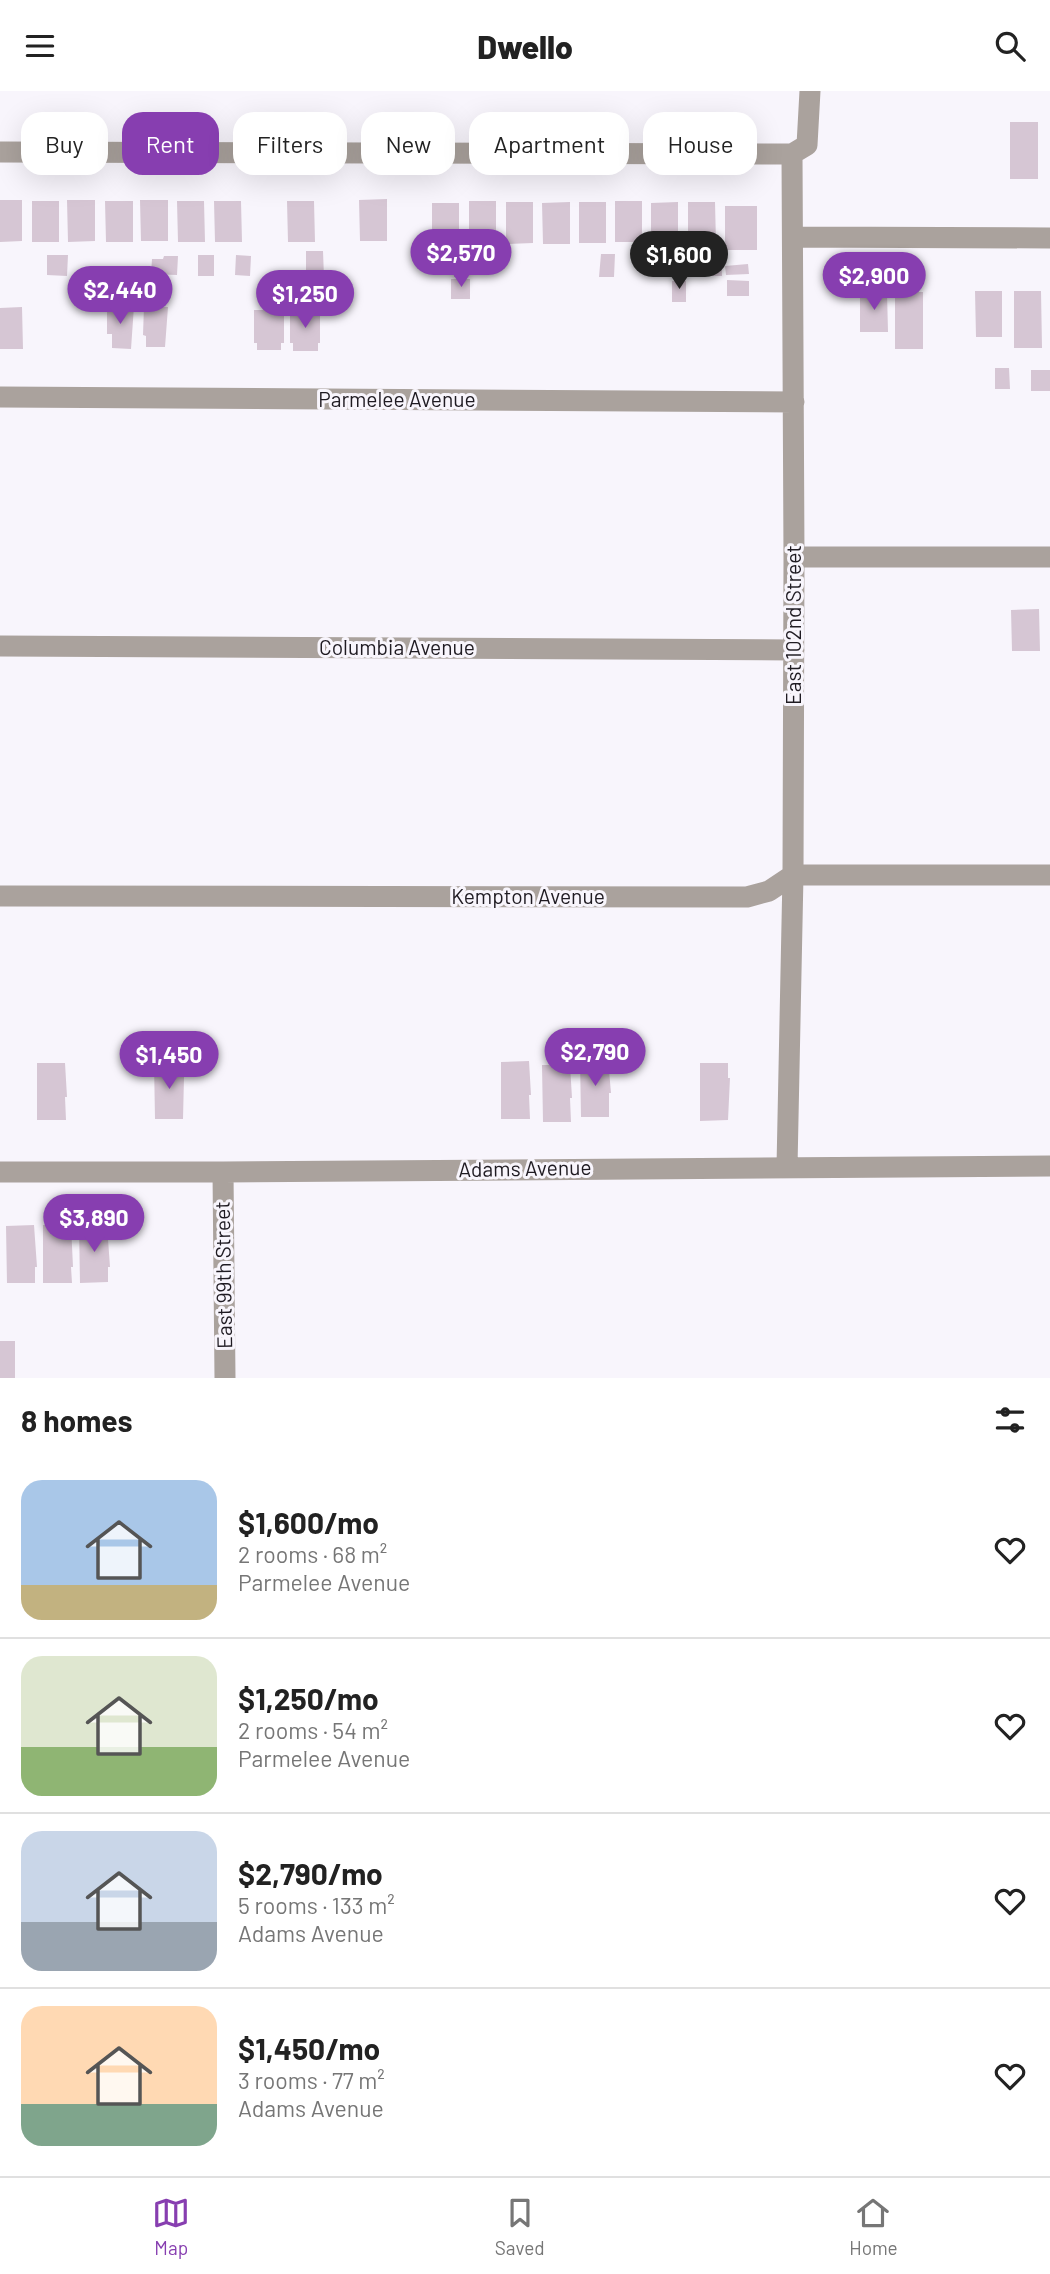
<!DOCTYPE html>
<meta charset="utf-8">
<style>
body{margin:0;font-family:Barlow,sans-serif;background:#f2f2f2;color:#222;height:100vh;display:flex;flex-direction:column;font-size:26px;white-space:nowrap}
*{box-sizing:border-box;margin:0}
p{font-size:23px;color:#767676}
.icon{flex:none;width:38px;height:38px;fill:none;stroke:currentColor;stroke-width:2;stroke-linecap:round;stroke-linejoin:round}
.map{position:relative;height:1287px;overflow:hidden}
.sheet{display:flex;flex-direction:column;background:#fff;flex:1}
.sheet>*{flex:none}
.hud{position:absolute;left:21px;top:21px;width:1008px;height:63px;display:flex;gap:14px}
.price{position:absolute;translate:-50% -60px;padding:0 16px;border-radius:24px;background:#873eb0;color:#fff;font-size:23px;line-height:46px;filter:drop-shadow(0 2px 4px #0008)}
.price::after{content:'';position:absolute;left:50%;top:42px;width:21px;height:16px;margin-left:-10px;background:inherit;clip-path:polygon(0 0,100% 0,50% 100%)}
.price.current{background:#222;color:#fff}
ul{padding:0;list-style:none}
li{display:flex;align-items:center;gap:21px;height:175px;padding:0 21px}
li+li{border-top:2px solid #e0e0e0}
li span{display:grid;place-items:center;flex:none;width:196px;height:140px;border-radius:21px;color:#555}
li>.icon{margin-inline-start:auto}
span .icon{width:84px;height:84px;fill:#fffc;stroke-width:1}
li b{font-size:30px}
h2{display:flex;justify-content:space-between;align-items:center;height:84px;padding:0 21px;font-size:30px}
.chip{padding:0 24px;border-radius:21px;background:#fff;box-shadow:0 7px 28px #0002;font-size:24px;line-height:63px}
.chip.current{background:#873eb0;color:#fff}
header{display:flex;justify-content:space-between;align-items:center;height:91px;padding:0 21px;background:#fff;font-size:32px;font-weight:800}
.dock{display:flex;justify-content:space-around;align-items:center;height:98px;border-top:2px solid #e0e0e0;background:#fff;font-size:19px;color:#767676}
.dock a{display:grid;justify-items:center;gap:4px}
.dock .current{color:#873eb0}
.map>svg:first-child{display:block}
.building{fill:#d6c6d4}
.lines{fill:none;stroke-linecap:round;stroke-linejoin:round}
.minor{stroke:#aaa29d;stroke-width:21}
.labels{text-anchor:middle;stroke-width:6;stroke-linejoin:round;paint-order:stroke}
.street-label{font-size:21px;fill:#1f1b22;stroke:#f8f5fc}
</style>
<header><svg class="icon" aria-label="menu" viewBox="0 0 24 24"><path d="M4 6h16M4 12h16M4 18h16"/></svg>Dwello<svg class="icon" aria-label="search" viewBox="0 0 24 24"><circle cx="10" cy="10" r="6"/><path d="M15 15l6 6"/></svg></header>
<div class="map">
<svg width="1050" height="1287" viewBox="0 0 1050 1287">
<rect width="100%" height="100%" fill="#f8f5fc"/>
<path class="building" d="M1010,31H1038V88H1010Z
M387,108V150H360L359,109Z
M0,109H22V150L0,151Z
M67,109H95V150L68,151Z
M140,109H168V150H141Z
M32,110H59V151H32Z
M105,110H133V151H106Z
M177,110H204L205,151H178Z
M214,110H241L242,151H215Z
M287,110H314L315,151H288Z
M469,110H496V151H469Z
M615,110H642V151H615Z
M506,111H533V152L506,153Z
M570,111V153H543L542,112Z
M579,111H606V152H579Z
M678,111V153H672L673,165H658L657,153H651V112Z
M688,111H715L716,152H688Z
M432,112H459V153L432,154Z
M725,115H757V159H725Z
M306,160H323L324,186H306Z
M706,162H721L722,185H707Z
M601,163H615L614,186H599Z
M47,164H68L67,185L47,184Z
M198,164H214V185H198Z
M236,164L251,165L250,185L235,184Z
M164,165H178L177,184L151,183L152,168H163Z
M454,167H468V186H454Z
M748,173L749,183L726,184L725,175Z
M127,188H142V207L127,208Z
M274,188H286V206H273Z
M451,188H470V208H451Z
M727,189L749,190V205H727Z
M672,190H686V211H672Z
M975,200H1002V246H976Z
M1014,200H1041L1042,257H1014Z
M860,201H887L888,241H860Z
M895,201H923V258H895Z
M107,214L134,215L131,258L112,257V243H107Z
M144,215L168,216L165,256H146V245L143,244Z
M22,216L23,258H0V217Z
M254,219H284V252H281V259H257V252H254Z
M290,219H320V252H318V260H293V252H290Z
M995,277H1009L1010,298H995Z
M1031,279H1050V300H1031Z
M1039,518L1040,560H1012L1011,519Z
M580,968H608L611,1002H609V1026H581Z
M529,970L531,1004H529L530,1028H501V971Z
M154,971H182V986H184L183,1028H155Z
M37,972H65L67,1006H65L66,1029H37Z
M700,972H728V987H730L728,1029L700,1030Z
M542,974H570L572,1007H570L571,1031H543Z
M34,1134L37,1176H35V1192H7L6,1135Z
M43,1134H71L73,1176H71L72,1192H43Z
M79,1134H107L110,1176H108V1191L80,1192Z
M0,1250H15V1287H0Z"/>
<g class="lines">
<path class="minor" d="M0,61L792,63
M792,63L807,54L810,0
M794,146L1050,147
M0,306L794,311
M794,466H1050
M0,555L794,559
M0,805L747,806L769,800L793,784H1050
M787,1076L793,784L794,466L792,63
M0,1081H223L1050,1075
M223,1081L225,1287"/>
</g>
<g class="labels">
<g class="street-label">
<text x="397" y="316">Parmelee Avenue</text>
<text transform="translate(794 534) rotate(-90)" y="7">East 102nd Street</text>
<text x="397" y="564">Columbia Avenue</text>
<text x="528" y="813">Kempton Avenue</text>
<text transform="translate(525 1078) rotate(-1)" y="7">Adams Avenue</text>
<text transform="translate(224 1184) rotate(-91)" y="7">East 99th Street</text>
</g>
</g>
</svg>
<b class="price" style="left:461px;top:198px">$2,570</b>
<b class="price current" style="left:679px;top:200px">$1,600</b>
<b class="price" style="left:874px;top:221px">$2,900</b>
<b class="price" style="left:120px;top:235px">$2,440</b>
<b class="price" style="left:305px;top:239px">$1,250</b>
<b class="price" style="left:595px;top:997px">$2,790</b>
<b class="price" style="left:169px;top:1000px">$1,450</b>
<b class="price" style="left:94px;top:1163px">$3,890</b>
<div class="hud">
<a class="chip">Buy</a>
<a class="chip current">Rent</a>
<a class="chip">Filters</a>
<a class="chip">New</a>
<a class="chip">Apartment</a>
<a class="chip">House</a>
</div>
</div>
<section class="sheet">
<h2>8 homes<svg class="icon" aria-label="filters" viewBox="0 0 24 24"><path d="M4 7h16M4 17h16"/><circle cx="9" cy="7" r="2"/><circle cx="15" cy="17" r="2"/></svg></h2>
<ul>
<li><span style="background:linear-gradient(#a9c7e8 75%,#c2b280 0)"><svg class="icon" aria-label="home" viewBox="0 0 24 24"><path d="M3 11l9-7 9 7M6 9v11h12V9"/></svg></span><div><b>$1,600/mo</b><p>2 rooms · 68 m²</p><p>Parmelee Avenue</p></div><svg class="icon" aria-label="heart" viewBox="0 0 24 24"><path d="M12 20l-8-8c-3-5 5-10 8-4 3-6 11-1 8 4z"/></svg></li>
<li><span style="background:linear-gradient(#dfe7d0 65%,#8fb573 0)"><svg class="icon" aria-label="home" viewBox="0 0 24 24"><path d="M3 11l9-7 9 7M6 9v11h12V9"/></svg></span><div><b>$1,250/mo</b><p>2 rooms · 54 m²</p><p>Parmelee Avenue</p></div><svg class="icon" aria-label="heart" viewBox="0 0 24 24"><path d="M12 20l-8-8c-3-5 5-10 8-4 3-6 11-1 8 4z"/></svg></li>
<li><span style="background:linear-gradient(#c9d6e8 65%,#9aa5b1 0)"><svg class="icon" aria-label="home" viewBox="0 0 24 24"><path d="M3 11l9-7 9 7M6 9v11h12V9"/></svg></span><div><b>$2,790/mo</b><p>5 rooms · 133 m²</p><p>Adams Avenue</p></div><svg class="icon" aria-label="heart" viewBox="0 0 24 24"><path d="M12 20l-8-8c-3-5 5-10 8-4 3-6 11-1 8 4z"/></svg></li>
<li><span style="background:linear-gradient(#ffd9b3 70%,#7fa58c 0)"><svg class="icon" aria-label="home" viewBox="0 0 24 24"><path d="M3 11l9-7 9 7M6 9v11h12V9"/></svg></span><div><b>$1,450/mo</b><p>3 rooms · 77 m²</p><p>Adams Avenue</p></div><svg class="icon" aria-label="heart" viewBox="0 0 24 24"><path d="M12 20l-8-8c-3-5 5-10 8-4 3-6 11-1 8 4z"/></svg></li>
</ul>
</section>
<nav class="dock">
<a class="current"><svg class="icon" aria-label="map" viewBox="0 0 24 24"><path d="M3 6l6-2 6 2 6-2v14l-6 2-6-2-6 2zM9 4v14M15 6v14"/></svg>Map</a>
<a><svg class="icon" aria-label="saved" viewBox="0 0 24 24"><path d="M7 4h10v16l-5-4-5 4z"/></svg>Saved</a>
<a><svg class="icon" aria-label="home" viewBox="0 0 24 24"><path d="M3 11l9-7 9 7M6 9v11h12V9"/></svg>Home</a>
</nav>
